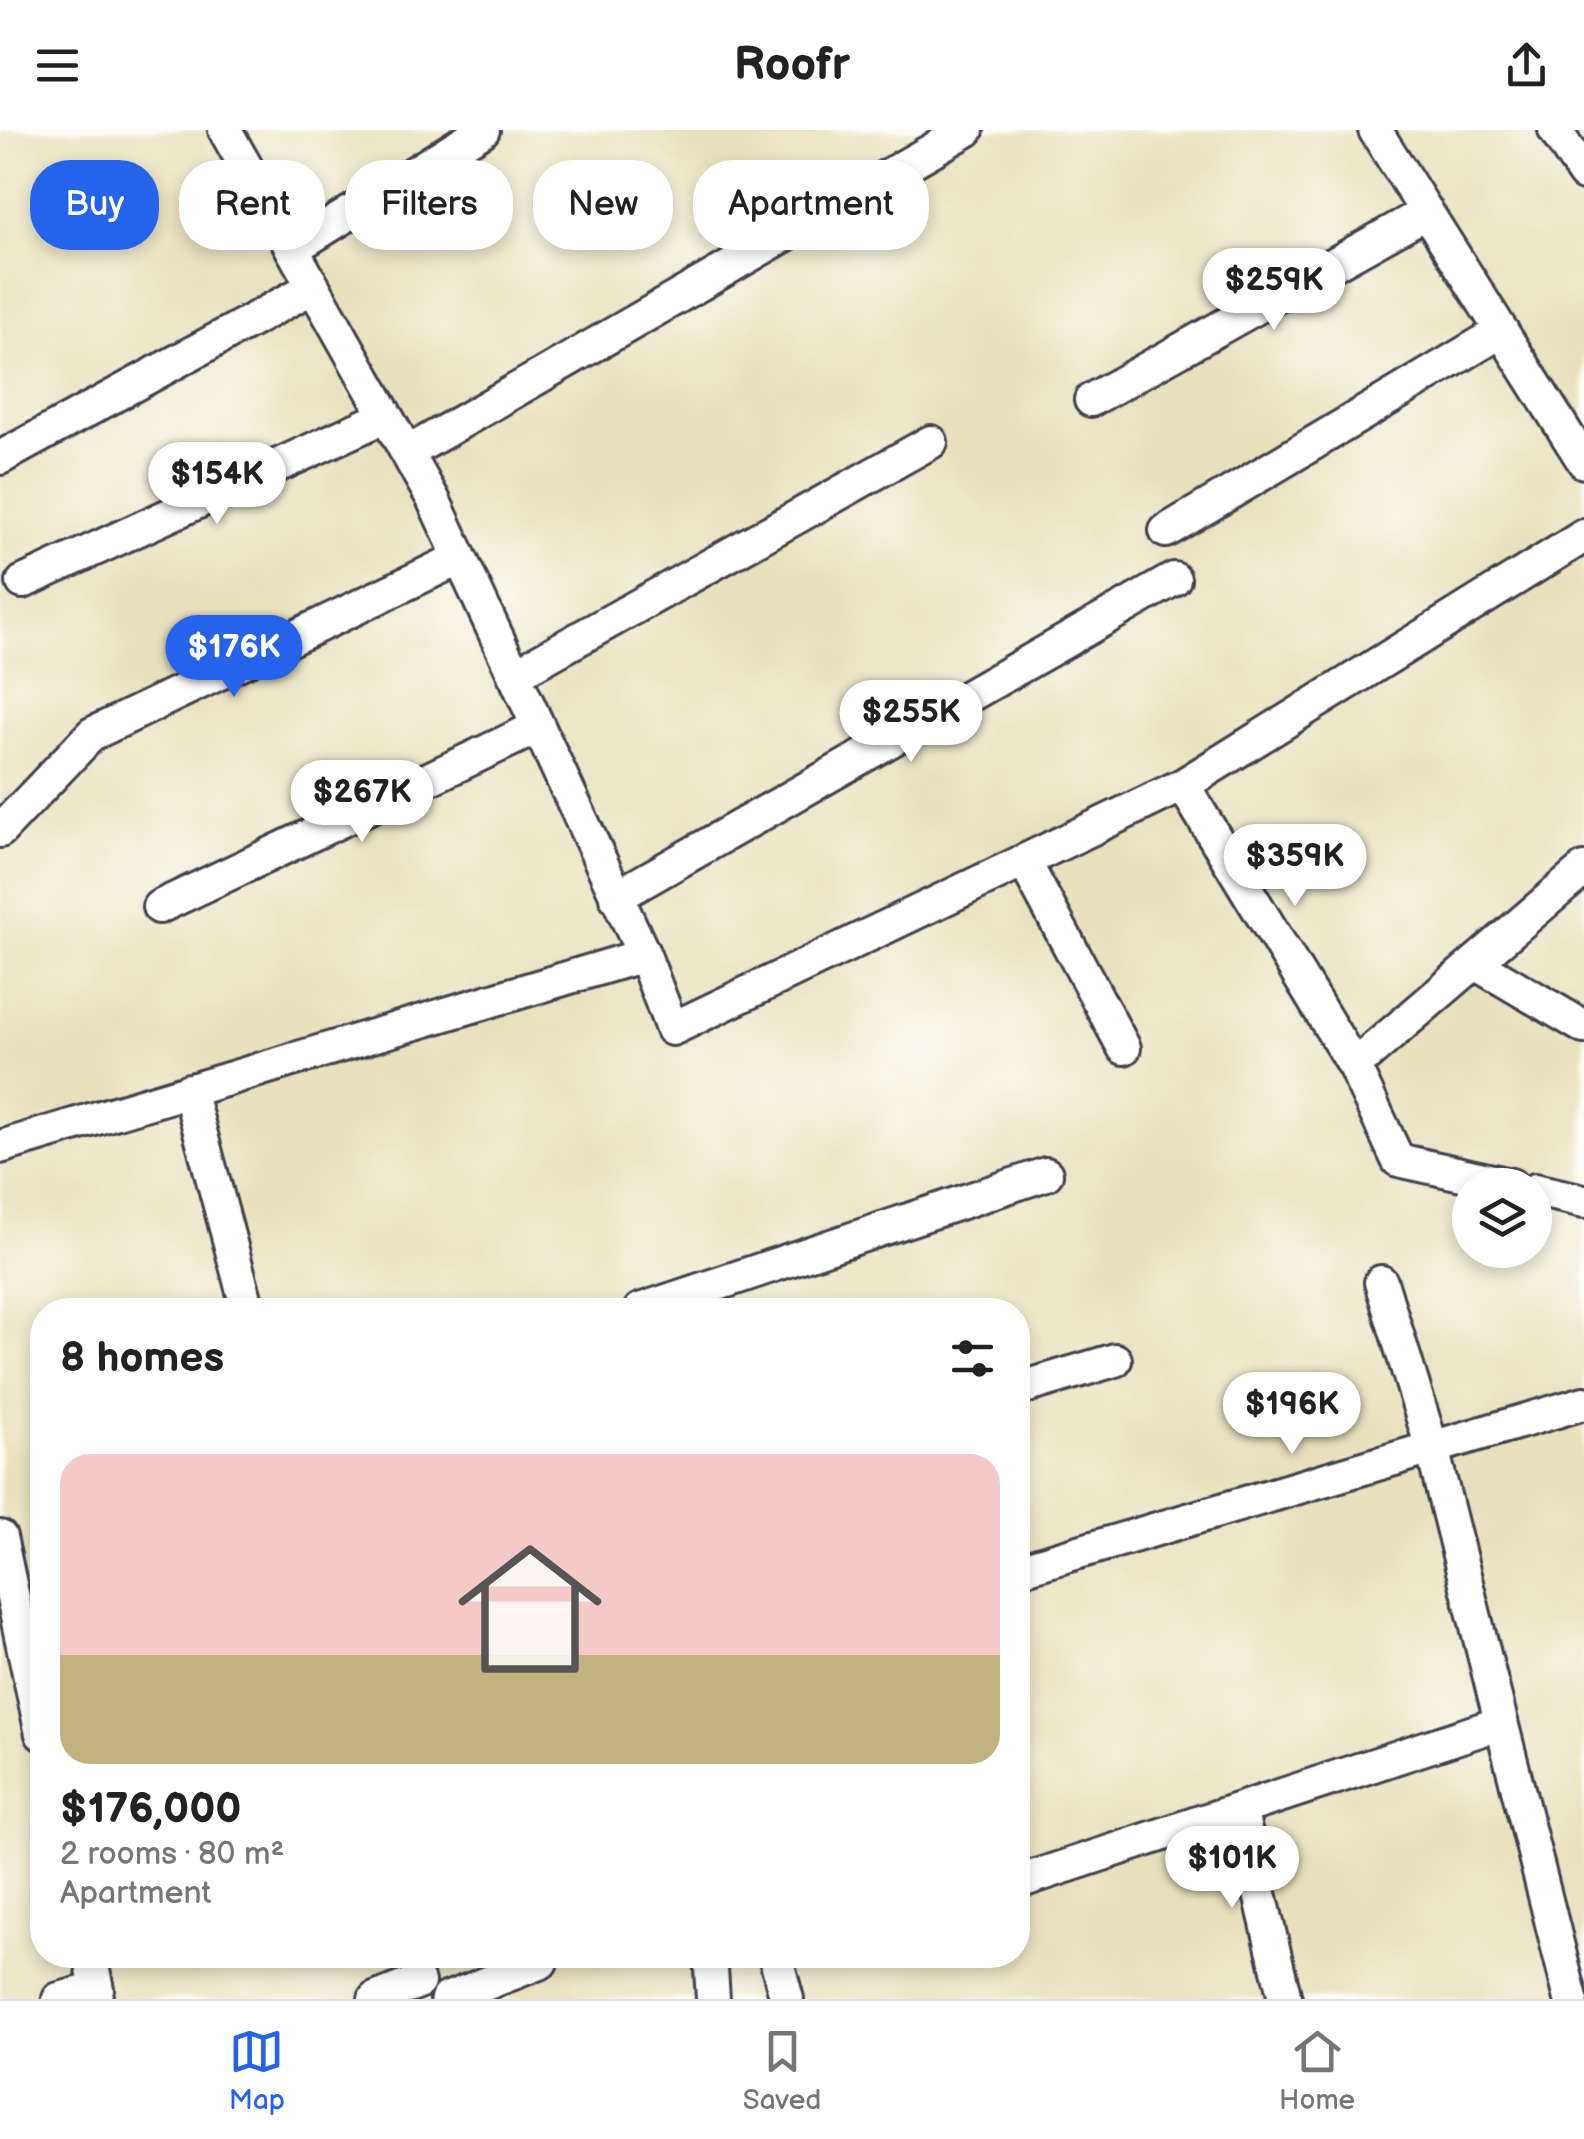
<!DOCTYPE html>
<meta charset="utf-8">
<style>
body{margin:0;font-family:"Balsamiq Sans",sans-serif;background:#f6f6f6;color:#222;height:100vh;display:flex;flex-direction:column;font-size:38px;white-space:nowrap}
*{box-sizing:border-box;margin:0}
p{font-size:32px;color:#767676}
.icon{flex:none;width:55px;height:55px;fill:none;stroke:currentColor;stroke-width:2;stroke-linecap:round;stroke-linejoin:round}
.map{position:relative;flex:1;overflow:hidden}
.sheet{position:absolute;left:30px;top:1168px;width:1000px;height:670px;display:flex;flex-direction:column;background:#fff;border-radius:40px;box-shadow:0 5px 15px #0003}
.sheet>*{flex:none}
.banner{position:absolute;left:30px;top:30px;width:1000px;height:90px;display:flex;gap:20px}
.buttons{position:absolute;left:1452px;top:1038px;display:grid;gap:20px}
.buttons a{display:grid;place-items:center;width:100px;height:100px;border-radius:50%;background:#fff;box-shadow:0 5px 15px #0003;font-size:50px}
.price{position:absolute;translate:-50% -85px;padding:0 22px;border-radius:35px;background:#fff;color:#222;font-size:32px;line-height:65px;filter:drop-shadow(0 2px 5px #0008)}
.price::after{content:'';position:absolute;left:50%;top:60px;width:30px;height:22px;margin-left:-15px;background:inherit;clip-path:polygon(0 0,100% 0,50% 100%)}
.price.selected{background:#2563eb;color:#fff}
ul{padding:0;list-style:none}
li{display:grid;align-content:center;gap:20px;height:530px;padding:0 30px}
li+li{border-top:2px solid #e0e0e0}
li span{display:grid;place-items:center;height:310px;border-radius:30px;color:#555}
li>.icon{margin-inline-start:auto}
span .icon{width:180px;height:180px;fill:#fffc;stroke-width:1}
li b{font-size:42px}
h2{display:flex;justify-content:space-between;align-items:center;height:120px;padding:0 30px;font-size:42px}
.pill{padding:0 35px;border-radius:40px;background:#fff;box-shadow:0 5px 15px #0003;font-size:35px;line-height:90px}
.pill.selected{background:#2563eb;color:#fff}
header{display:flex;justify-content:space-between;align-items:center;height:130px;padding:0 30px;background:#fff;font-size:45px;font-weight:700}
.dock{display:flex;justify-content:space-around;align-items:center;height:140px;border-top:2px solid #e0e0e0;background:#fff;font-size:28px;color:#767676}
.dock a{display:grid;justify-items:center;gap:5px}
.dock .selected{color:#2563eb}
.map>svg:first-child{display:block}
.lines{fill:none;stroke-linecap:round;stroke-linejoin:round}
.street-casing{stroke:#403f4e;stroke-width:38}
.street{stroke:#fff;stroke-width:32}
</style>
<header><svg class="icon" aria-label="menu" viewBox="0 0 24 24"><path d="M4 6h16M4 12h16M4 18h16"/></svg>Roofr<svg class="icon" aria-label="share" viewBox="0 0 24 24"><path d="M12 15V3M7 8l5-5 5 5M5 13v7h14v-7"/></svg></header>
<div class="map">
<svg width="1584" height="1869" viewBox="0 0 1584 1869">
<rect width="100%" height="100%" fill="#fdfcf7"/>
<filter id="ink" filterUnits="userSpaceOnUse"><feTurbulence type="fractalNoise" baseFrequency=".01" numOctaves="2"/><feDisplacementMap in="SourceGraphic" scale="20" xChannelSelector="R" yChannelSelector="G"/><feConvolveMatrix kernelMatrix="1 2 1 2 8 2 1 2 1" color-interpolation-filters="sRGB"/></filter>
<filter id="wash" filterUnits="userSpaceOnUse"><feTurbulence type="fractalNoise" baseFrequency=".0048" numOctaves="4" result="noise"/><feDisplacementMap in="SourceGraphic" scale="40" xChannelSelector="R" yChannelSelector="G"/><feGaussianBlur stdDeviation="2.25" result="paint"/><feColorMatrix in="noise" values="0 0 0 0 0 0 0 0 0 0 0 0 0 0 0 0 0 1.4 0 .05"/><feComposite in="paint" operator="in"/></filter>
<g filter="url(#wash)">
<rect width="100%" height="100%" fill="#e9e1bd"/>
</g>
<g filter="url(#ink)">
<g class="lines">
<defs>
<path id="street" d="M225,0L433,369L644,825L672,899L1183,655L1584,406
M1375,0L1584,332
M1555,0L1584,44
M292,119L483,0
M1091,270L1427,82
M407,323L967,0
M0,328L313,157
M1166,401L1502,201
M23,452L386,286
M514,545L931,312
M1183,655L1354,936
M0,701L92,604L460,428
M1024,731L1124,918
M616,767L1174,449
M159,777L538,597
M1475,833L1584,897
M189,960L248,1180
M0,1017L644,825
M1511,1055L1398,1030L1354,936L1584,739
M1535,1060L1584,1071
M1381,1152L1432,1318L1571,1869
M640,1180L1046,1044
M1018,1259L1115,1230
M0,1407L42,1604
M1018,1440L1584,1273
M1240,1679L1285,1869
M1018,1752L1501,1593
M775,1825L787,1869
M711,1839L713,1869
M59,1869L97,1859L90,1825
M375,1869L418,1852
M447,1869L541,1832"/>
</defs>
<use href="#street" class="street-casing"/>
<use href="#street" class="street"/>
</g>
</g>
</svg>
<div class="buttons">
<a><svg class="icon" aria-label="layers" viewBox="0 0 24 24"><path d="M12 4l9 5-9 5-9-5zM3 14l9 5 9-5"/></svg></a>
</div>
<b class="price" style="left:1274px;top:203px">$259K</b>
<b class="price" style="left:217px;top:397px">$154K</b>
<b class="price selected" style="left:234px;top:570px">$176K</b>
<b class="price" style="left:911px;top:635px">$255K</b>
<b class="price" style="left:362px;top:715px">$267K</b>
<b class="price" style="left:1295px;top:779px">$359K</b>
<b class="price" style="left:1292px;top:1327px">$196K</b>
<b class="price" style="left:1232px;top:1781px">$101K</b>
<div class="banner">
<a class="pill selected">Buy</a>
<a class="pill">Rent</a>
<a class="pill">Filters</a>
<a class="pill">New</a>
<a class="pill">Apartment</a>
</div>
<section class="sheet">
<h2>8 homes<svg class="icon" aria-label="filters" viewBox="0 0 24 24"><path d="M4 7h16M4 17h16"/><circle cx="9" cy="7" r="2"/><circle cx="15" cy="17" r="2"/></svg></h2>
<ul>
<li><span style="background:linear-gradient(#f6c9c9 65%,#c2b280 0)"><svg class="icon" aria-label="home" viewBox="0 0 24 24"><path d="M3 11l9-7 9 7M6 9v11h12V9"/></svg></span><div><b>$176,000</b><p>2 rooms · 80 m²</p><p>Apartment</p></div></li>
</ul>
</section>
</div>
<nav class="dock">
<a class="selected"><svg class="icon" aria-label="map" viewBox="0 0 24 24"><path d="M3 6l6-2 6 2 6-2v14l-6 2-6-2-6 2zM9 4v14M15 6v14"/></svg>Map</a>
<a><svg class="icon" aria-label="saved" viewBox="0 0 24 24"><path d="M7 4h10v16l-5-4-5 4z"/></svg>Saved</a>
<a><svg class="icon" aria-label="home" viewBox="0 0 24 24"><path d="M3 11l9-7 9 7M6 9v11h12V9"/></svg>Home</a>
</nav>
